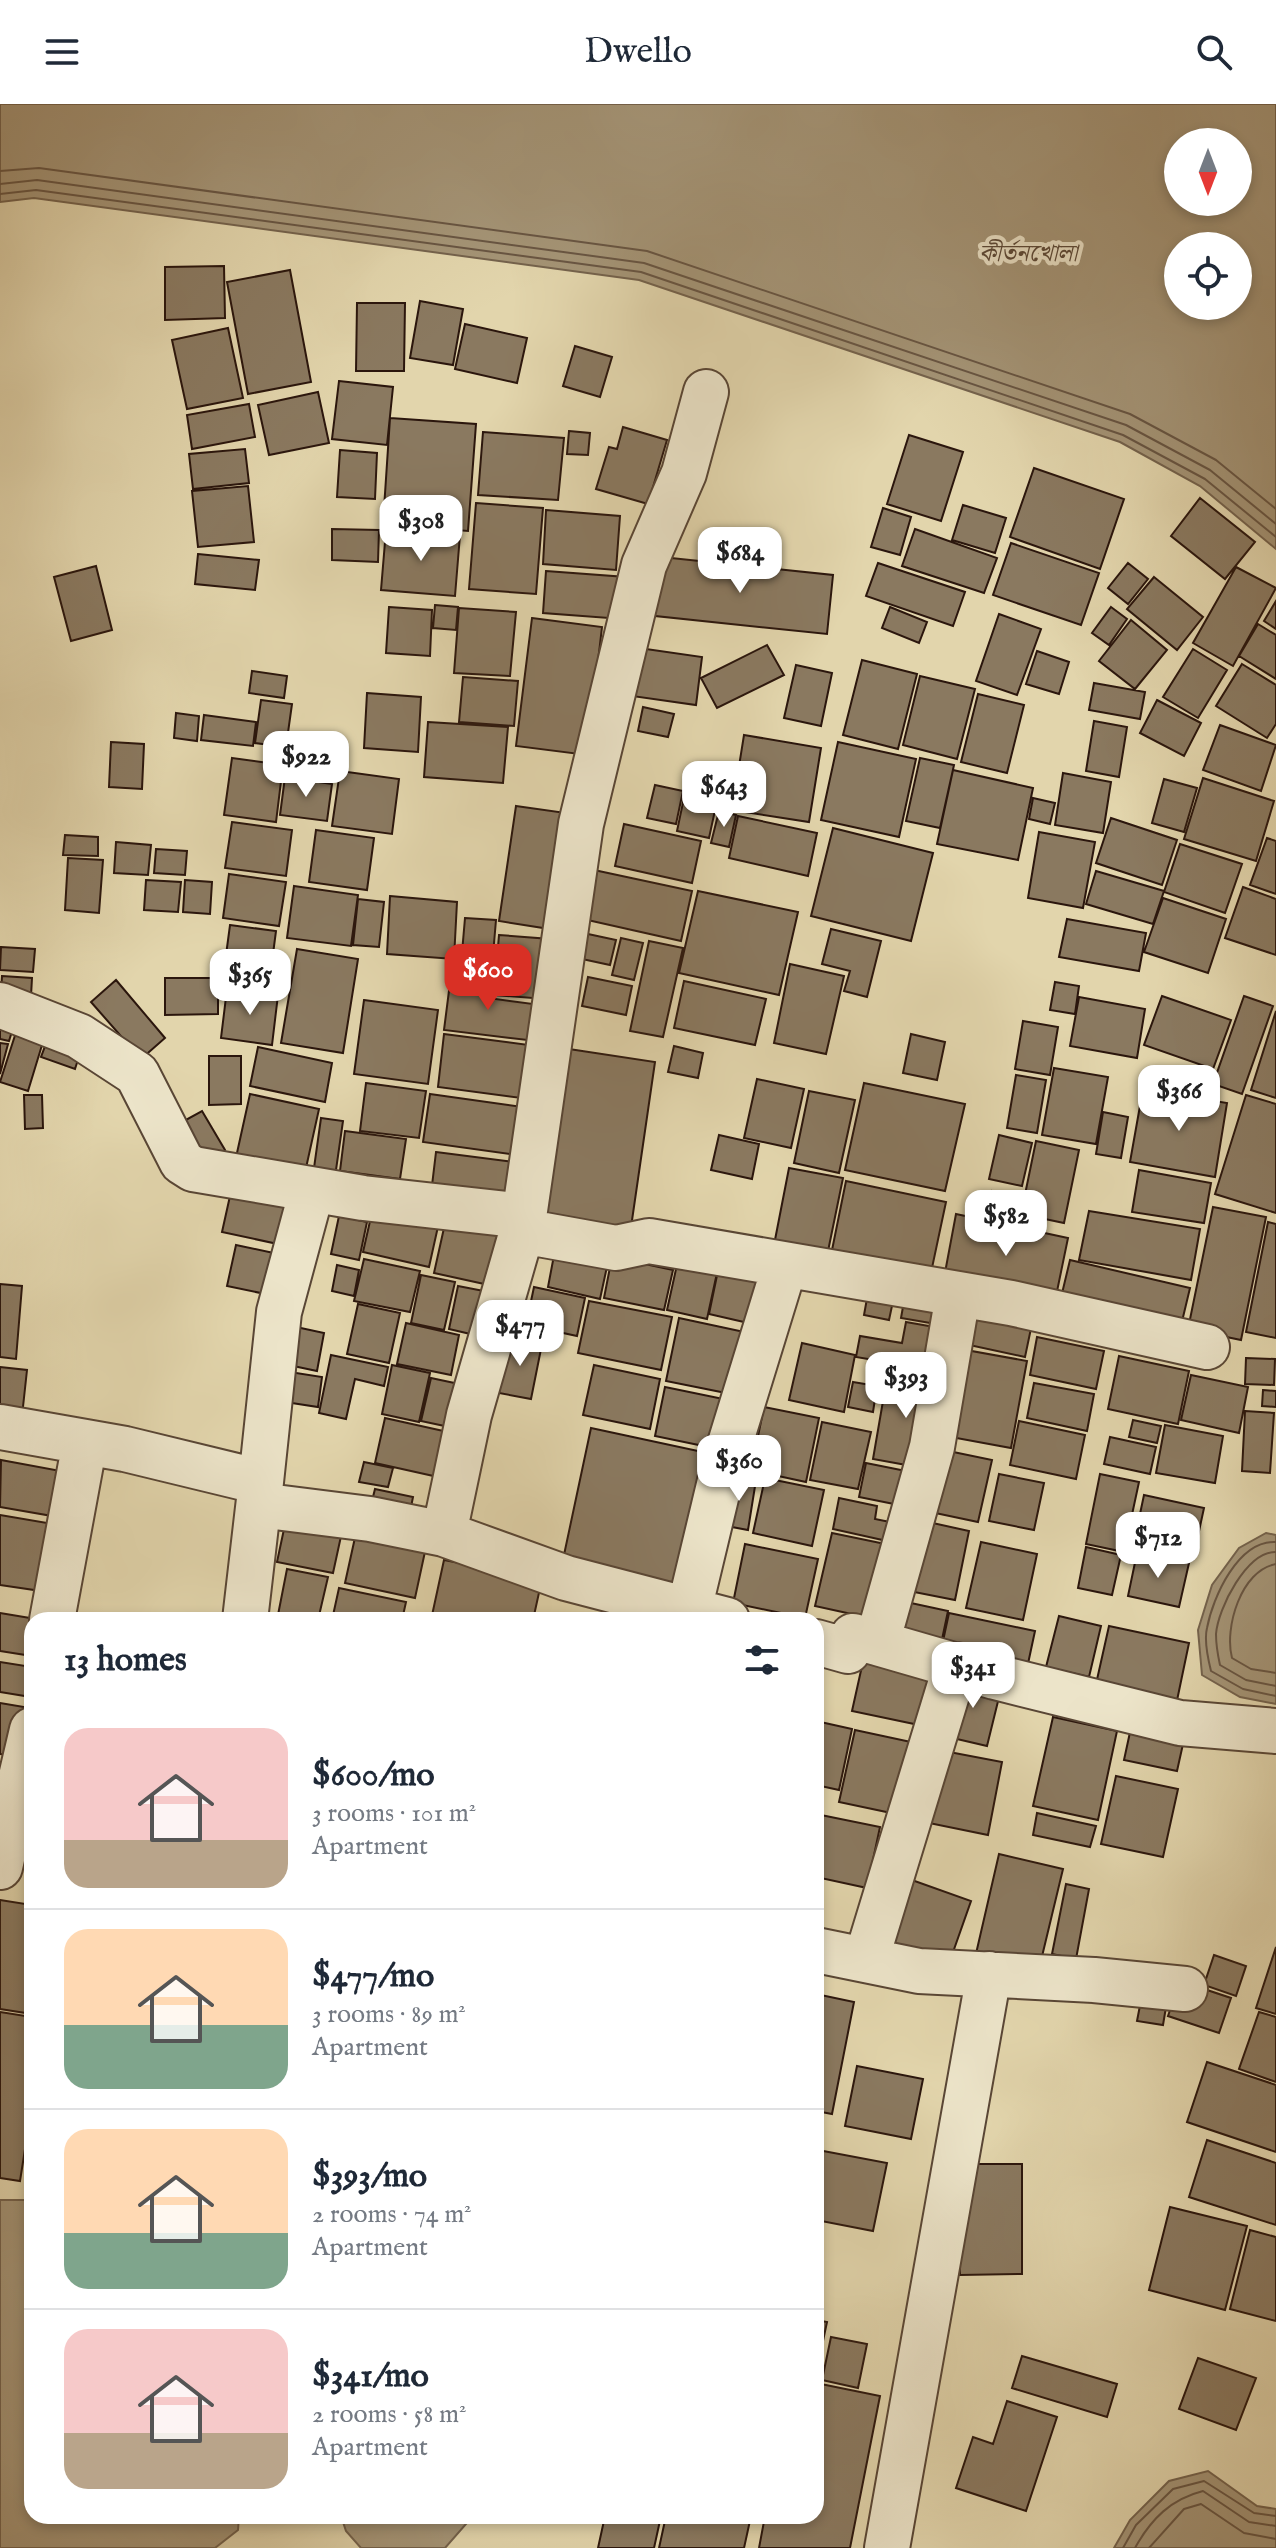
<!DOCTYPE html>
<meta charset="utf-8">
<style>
body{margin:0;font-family:"IM FELL English","Noto Serif Bengali",serif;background:#f2f2f3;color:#1f2937;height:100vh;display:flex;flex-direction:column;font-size:30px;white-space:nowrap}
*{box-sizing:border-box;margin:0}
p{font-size:26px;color:#747a83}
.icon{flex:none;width:44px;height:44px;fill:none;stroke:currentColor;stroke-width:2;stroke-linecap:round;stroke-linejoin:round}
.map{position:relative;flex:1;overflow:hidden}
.drawer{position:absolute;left:24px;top:1508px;width:800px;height:912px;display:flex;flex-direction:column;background:#fff;border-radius:24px;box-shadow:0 4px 12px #0003}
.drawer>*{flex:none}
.needle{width:52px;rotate:180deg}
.tools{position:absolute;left:1164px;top:24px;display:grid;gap:16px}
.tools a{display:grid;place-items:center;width:88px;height:88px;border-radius:50%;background:#fff;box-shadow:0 4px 12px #0003;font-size:40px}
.price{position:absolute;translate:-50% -68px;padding:0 18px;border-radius:16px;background:#fff;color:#222;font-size:26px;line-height:52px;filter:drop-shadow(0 2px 4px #0008)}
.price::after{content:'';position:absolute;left:50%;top:48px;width:24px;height:18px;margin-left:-12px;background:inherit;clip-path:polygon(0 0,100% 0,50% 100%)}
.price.selected{background:#d93025;color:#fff}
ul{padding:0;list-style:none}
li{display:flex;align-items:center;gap:24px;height:200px;padding:0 40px}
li+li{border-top:2px solid #e0e1e3}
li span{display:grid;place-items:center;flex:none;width:224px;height:160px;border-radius:24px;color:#555}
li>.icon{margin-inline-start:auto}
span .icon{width:96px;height:96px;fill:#fffc;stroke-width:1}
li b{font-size:34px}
h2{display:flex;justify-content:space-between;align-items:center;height:96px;padding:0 40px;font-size:34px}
header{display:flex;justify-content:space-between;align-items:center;height:104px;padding:0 40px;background:#fff;font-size:36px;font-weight:600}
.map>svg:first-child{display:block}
.water{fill:#a49476;stroke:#74624c;stroke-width:2;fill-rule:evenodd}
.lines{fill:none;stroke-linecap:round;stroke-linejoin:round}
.shore{stroke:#685542;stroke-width:2}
.building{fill:#8a7960;stroke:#2b160d;stroke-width:2}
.minor-casing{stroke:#594635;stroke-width:48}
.minor{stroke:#ece4c9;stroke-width:44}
.labels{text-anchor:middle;stroke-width:8;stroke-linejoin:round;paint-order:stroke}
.water-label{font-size:24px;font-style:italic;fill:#5b4837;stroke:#ece4c9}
</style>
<header><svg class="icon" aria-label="menu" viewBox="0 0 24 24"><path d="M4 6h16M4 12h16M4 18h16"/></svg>Dwello<svg class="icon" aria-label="search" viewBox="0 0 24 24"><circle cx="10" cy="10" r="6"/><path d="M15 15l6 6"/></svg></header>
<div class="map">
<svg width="1276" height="2444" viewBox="0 0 1276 2444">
<rect width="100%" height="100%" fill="#e2d5ac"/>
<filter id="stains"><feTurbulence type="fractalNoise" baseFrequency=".0025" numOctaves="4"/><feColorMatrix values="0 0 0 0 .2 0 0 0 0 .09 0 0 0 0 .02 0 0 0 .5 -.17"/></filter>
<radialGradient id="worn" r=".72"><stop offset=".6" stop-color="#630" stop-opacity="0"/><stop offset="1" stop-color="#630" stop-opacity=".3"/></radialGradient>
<path class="water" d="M0,0H1276V445L1200,382L1120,338L639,176L34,94L0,98ZM1238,38V98H1178V38ZM1238,142V202H1178V142Z
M1266,1429L1276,1431V1600L1240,1593L1202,1571L1198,1526L1212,1481L1239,1444Z
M0,2096H32V2412H239L238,2426L215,2444H0Z
M1208,2367L1257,2402L1276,2405V2444H1114L1130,2416L1169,2377Z
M341,2412H473L445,2444H361L346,2427Z"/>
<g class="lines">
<path class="shore" d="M0,67L39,64L647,147L1130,310L1216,356L1276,405
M0,80L37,76L644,159L1126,321L1210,366L1276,420
M0,90L36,86L641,168L1123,331L1205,375L1276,433
M1276,1438C1238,1436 1213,1493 1207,1524C1204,1536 1208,1555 1211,1567L1243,1585L1276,1592
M1276,1448C1247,1447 1218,1504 1216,1530C1216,1539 1218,1552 1220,1561L1246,1576L1276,1582
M1276,1460C1241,1466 1224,1524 1232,1554L1251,1565L1276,1569
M1123,2444L1136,2421L1173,2385L1204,2377L1254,2409L1276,2412
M1135,2444C1151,2415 1171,2395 1203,2387L1249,2418L1276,2422
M1149,2444L1184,2405L1201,2400L1244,2429L1276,2435"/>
</g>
<path class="building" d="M224,162L225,214L165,216V163Z
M290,166L311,278L248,290L227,178Z
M420,197L463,205L453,261L410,254Z
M357,199H405L404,267H356Z
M465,220L527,234L517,279L455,265Z
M228,224L243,294L187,305L172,236Z
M575,242L612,253L600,293L563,282Z
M339,277L393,283L387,341L332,335Z
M318,288L329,339L269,351L258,301Z
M249,300L255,333L192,345L187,311Z
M390,314L476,320L468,427L383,420Z
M623,323L667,336L648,400L596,385L609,343L617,345Z
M569,327L590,329L588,351L567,350Z
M483,328L564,334L558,396L478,391Z
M909,331L963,348L941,417L887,400Z
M245,345L249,379L193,385L189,350Z
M340,346L377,349L375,395L337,393Z
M1034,364L1124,395L1100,465L1010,433Z
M248,382L254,438L198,443L192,387Z
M1200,394L1255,438L1225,475L1171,432Z
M476,399L543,404L536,490L469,485Z
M963,401L1006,414L995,449L952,436Z
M883,404L911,413L900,451L871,443Z
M546,406L620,412L616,466L543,460Z
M332,425L379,426L378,458L332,456Z
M915,425L997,454L984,489L902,462Z
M386,426L460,431L455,492L381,486Z
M1011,439L1099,469L1081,521L993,491Z
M198,450L259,456L255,486L195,480Z
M652,452L833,471L827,530L646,511Z
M878,459L965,488L953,522L866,492Z
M1128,459L1148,475L1128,500L1108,484Z
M96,462L112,526L71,537L54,473Z
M1236,463L1276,484L1233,562L1193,539Z
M546,467L626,473L622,515L543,509Z
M1154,473L1203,513L1177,546L1127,505Z
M1276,497V525L1264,517Z
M435,501L458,503L456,526L433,524Z
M389,503L432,506L430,552L386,549Z
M890,503L927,518L919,539L882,524Z
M1111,503L1127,515L1109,541L1092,529Z
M459,504L516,508L510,572L454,569Z
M999,510L1041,525L1017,591L976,577Z
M532,514L602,523L587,651L516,642Z
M1131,516L1167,546L1135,585L1099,557Z
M1258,520L1276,531V575L1239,552Z
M767,541L784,571L717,604L701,574Z
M639,544L702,553L696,601L632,592Z
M1193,545L1227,566L1198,614L1163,593Z
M1037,547L1069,558L1059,590L1026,580Z
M862,556L917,570L898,645L843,631Z
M1242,560L1276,581V620L1267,634L1216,602Z
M796,561L832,569L821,622L784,614Z
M252,567L287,572L284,594L249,589Z
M920,572L975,585L957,655L903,641Z
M463,573L518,577L514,622L459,618Z
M1094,579L1145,588L1140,615L1089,606Z
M367,589L421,593L418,648L364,644Z
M978,590L1024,601L1007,669L961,658Z
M261,596L292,600L286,643L255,639Z
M1157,596L1201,619L1184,652L1140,629Z
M643,603L674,610L668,633L638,627Z
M176,609L199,612L197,637L174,634Z
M204,611L256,618L253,642L201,636Z
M1094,617L1127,623L1119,673L1086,667Z
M428,618L508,623L503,679L424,673Z
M1220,621L1276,641L1261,687L1203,666Z
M744,631L821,644L809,718L732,706Z
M111,638L144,640L142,685L109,683Z
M838,638L916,655L899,733L821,716Z
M232,654L283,661L276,718L224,711Z
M920,654L954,661L940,724L906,717Z
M953,666L1033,684L1018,756L937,740Z
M340,667L399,675L392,730L332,722Z
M1063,669L1111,678L1103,729L1055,721Z
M285,673L332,680L327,717L280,711Z
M1203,674L1274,697L1256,757L1184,735Z
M1164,675L1197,684L1184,728L1152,719Z
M655,681L683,687L676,720L647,714Z
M685,689L717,697L709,734L677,727Z
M1033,694L1055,699L1050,720L1029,715Z
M516,702L573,710L556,826L499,817Z
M719,707L736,711L729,743L711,739Z
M738,712L817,729L808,772L729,754Z
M1111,714L1177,736L1162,781L1096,759Z
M232,718L292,726L286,772L225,764Z
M624,720L701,737L692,779L615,762Z
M833,724L933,749L911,837L811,812Z
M316,726L374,734L367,786L309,778Z
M1039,728L1095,738L1083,804L1028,794Z
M65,731L98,733V752L63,751Z
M1267,734L1276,737V790L1250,781Z
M116,738L151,741L148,771L114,769Z
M1180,740L1242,760L1225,809L1164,788Z
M156,745L187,747L185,771L154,769Z
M68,754L103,756L99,809L65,806Z
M594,766L692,787L681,837L583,815Z
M1096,767L1164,787L1153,820L1086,800Z
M229,770L286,778L279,822L223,814Z
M146,776L181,778L178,808L144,806Z
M185,776L212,778L210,810L183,808Z
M294,782L358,791L351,842L287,834Z
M1243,783L1276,795V851L1225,834Z
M698,787L798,808L779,891L679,869Z
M390,792L457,798L454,855L387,850Z
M1163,794L1226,815L1208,869L1144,848Z
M358,795L384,798L379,843L353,841Z
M465,814L496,816L491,874L460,872Z
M1067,815L1146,829L1139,867L1059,853Z
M230,821L276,827L268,888L222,881Z
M831,825L881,837L867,893L844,887L850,867L822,860Z
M588,830L616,836L610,861L582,855Z
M499,831L550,835L545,895L494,891Z
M621,834L643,839L634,876L612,871Z
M649,837L683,844L663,933L630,927Z
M1,843L35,845L33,868L0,866Z
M297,845L358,855L343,949L281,939Z
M790,860L844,872L826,950L774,939Z
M451,871L490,877L488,894L541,901L536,937L444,926Z
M2,872L32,874L31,892L1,890Z
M588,873L632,882L626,911L582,902Z
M165,874H218V910L165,911Z
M116,876L165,934L141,955L91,898Z
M684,877L766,895L755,941L674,924Z
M1055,878L1079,882L1075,910L1050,906Z
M227,885L278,891L272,941L221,934Z
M1162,892L1231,916L1213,965L1144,941Z
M1244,892L1273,902L1242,990L1213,980Z
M1079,893L1145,905L1137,954L1070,942Z
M364,896L438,906L428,980L354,970Z
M0,906L17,911L9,937L0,935Z
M1276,907V994L1251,986Z
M1023,917L1058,923L1050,971L1015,965Z
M19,919L46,928L28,987L0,978Z
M50,929L83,940L75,965L41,953Z
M444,930L529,941L521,994L438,983Z
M911,930L945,938L937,976L903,969Z
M0,939L8,940L0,970Z
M674,942L703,949L698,974L668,968Z
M258,943L332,959L325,998L250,982Z
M569,945L655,958L629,1137L543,1124Z
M209,952H241V1000L209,1001Z
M1054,964L1108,973L1096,1040L1042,1031Z
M1016,971L1046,976L1037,1029L1007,1024Z
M757,975L804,985L791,1044L744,1034Z
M366,979L426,987L419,1034L360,1027Z
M864,979L965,1000L945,1087L845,1066Z
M1143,985L1227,999L1215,1073L1130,1058Z
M809,987L855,996L839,1069L794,1059Z
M250,990L319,1005L304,1073L235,1058Z
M430,990L523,1003L517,1051L423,1038Z
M24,991H42L43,1024L25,1025Z
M1246,991L1276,1000V1109L1215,1090Z
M202,1007L225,1046L196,1063L173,1023Z
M1103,1008L1128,1013L1121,1054L1096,1050Z
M321,1014L343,1017L335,1073L313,1071Z
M345,1027L406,1035L400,1075L340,1067Z
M719,1031L759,1040L752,1075L711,1066Z
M999,1031L1032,1039L1022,1082L989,1075Z
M1036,1037L1079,1046L1064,1119L1021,1110Z
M436,1048L513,1058L508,1100L431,1090Z
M789,1064L843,1074L827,1152L774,1141Z
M1139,1066L1211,1079L1204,1119L1132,1108Z
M846,1077L946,1098L929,1178L830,1156Z
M232,1083L298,1097L287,1142L222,1128Z
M992,1087L1018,1092L1012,1118L987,1113Z
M1213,1103L1266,1113L1241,1236L1188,1225Z
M373,1104L439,1118L429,1163L363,1148Z
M448,1106L512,1118L498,1183L434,1169Z
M1089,1107L1200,1125L1191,1176L1079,1156Z
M956,1110L1068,1134L1055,1197L944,1174Z
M339,1112L367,1118L359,1156L331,1150Z
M1268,1118L1276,1120V1234L1246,1228Z
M236,1141L283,1151L275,1192L227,1182Z
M555,1146L608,1158L600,1195L548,1183Z
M680,1147L720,1155L707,1215L667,1206Z
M612,1153L673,1166L664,1206L604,1194Z
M364,1155L420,1167L410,1208L354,1197Z
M1070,1156L1190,1184L1179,1230L1059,1202Z
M720,1157L769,1168L757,1221L709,1210Z
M337,1161L359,1166L354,1192L332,1187Z
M421,1171L455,1178L444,1226L411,1219Z
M870,1178L896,1183L889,1216L864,1211Z
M0,1180L22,1182L16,1255L0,1253Z
M458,1182L489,1188L479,1232L449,1225Z
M534,1183L585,1194L577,1232L526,1221Z
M906,1186L946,1193L942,1221L901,1214Z
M589,1197L672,1213L661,1266L578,1249Z
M969,1197L1034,1210L1025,1253L960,1239Z
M358,1200L400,1209L389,1259L347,1250Z
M679,1214L749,1229L736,1291L666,1277Z
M906,1218L946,1225L939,1267L856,1253L860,1232L902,1239Z
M406,1219L459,1231L451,1271L397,1260Z
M287,1221L324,1229L317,1267L279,1259Z
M510,1233L542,1240L531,1295L499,1289Z
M1037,1233L1104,1247L1096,1285L1030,1271Z
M802,1239L855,1251L844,1308L789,1296Z
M955,1244L1027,1257L1011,1344L940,1331Z
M331,1251L388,1263L384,1282L355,1275L346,1315L319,1309Z
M1119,1252L1189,1267L1178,1320L1108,1305Z
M1246,1254L1275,1255L1274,1281L1245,1280Z
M392,1261L430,1269L419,1318L382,1310Z
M594,1261L660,1275L650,1325L583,1311Z
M0,1263L27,1266L22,1312L0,1310Z
M277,1266L322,1273L318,1303L272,1296Z
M888,1268L939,1277L923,1364L873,1355Z
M1191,1271L1248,1283L1239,1329L1181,1316Z
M431,1274L464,1281L454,1324L421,1317Z
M853,1278L877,1282L873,1308L848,1303Z
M1034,1279L1094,1290L1087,1327L1027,1314Z
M665,1283L733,1297L723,1346L655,1332Z
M1263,1286L1276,1287V1303L1262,1302Z
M764,1303L819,1314L806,1378L751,1366Z
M1245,1307L1274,1309L1270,1369L1242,1367Z
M385,1314L448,1328L438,1373L375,1359Z
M1133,1316L1161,1322L1157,1339L1129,1333Z
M1019,1317L1085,1331L1076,1375L1010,1361Z
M822,1318L871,1328L858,1385L810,1376Z
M1165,1321L1223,1332L1215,1379L1156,1369Z
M591,1324L712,1350L682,1490L561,1465Z
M1110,1333L1156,1343L1150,1370L1104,1360Z
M934,1344L992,1356L978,1418L921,1406Z
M1,1356L66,1368L58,1413L0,1403Z
M364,1358L393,1364L388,1383L359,1378Z
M866,1359L916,1369L909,1403L859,1393Z
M999,1370L1044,1379L1034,1426L989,1417Z
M1100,1370L1139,1378L1124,1448L1086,1440Z
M730,1372L756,1376L748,1426L721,1421Z
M765,1374L824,1386L812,1442L753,1429Z
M375,1385L413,1393L409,1413L370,1405Z
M1144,1391L1204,1404L1193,1455L1133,1443Z
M839,1394L877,1402L875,1415L900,1420L896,1439L833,1425Z
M0,1411L59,1421L48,1488L0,1481Z
M287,1411L343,1423L333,1469L277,1458Z
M919,1416L969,1427L955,1496L904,1486Z
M356,1429L426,1443L415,1494L345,1479Z
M832,1429L895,1442L879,1516L815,1502Z
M981,1438L1037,1450L1023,1516L966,1504Z
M745,1440L818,1455L805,1514L733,1499Z
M1086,1443L1121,1451L1112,1491L1078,1484Z
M1137,1449L1189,1459L1179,1503L1128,1492Z
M444,1456L542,1475L533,1516H431Z
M287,1465L328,1473L318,1516H277Z
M339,1484L406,1498L402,1516H332Z
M897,1496L948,1507L940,1545L888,1534Z
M0,1509L42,1516H32V1552L0,1547Z
M949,1509L1035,1527L1026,1569L940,1551Z
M1059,1512L1101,1522L1089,1573L1046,1563Z
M1109,1522L1189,1539L1175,1606L1094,1589Z
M866,1544L932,1557L919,1621L852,1607Z
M0,1558L32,1563L31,1593L0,1588Z
M959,1570L1002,1581L987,1642L944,1632Z
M0,1599L30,1604L21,1653L0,1650Z
M1053,1613L1117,1627L1098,1716L1033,1702Z
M816,1617L852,1625L839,1686L816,1681Z
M1132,1619L1185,1631L1177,1667L1124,1656Z
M855,1626L911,1638L896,1710L839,1698Z
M944,1647L1002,1658L988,1731L929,1719Z
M1116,1672L1178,1685L1163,1753L1101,1740Z
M1037,1709L1096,1722L1090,1743L1033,1731Z
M816,1710L880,1723L867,1784L816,1773Z
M999,1750L1063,1765L1038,1869L975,1854Z
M895,1770L971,1797L946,1868L869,1841Z
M1066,1780L1089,1785L1076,1855L1052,1850Z
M0,1796L32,1801V1910L0,1905Z
M1276,1843V1910L1256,1904Z
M1214,1851L1246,1862L1236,1892L1204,1881Z
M1180,1877L1231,1894L1219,1929L1168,1912Z
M1143,1886L1168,1891L1163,1921L1137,1917Z
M816,1890L854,1898L832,2010L816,2007Z
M0,1908L32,1913V2001L20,2077L0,2074Z
M1259,1908L1276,1913V1978L1239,1965Z
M1207,1958L1276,1981V2048L1187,2018Z
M857,1962L923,1975L911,2035L845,2022Z
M1207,2036L1276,2059V2121L1189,2093Z
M818,2046L887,2059L873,2127L816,2116Z
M958,2060H1022V2170L960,2171Z
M1170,2103L1247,2122L1225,2206L1149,2186Z
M1250,2126L1276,2133V2217L1230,2205Z
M816,2216L827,2218L816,2270Z
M831,2233L867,2240L858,2284L822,2276Z
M1022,2252L1117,2280L1107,2313L1012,2284Z
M1198,2254L1256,2274L1236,2326L1179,2305Z
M816,2279L880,2292L850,2444H759L765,2412H816Z
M1007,2297L1057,2313L1026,2407L956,2384L973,2333L993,2340Z
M605,2412H661L654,2444H598Z
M666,2412H751L744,2444H659Z"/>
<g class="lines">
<defs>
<path id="minor" d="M706,288L684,369L644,461L581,720L522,1127L616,1144L649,1137L1011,1199L1207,1243
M0,901L79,932L137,970L182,1058L193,1065L363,1094L524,1112
M0,1323L125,1345L261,1378L245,1516
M261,1378L279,1208L312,1086
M259,1401L370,1415L444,1430L469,1311L522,1127
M444,1430L566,1474L727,1516
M689,1506L725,1356L785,1161
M52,1516L85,1338
M816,1538L848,1547L853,1532L995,1573L1180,1619L1276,1627
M877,1539L932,1343L958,1191
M0,1763L32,1626
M816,1846L919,1867L1094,1876L1185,1885
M866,1856L956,1561
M887,2444L989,1870"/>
</defs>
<use href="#minor" class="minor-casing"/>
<use href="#minor" class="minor"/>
</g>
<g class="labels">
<g class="water-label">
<text x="1028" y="157">কীর্তনখোলা</text>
</g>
</g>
<rect width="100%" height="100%" filter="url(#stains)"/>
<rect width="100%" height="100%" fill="url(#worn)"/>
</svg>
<div class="tools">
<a><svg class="needle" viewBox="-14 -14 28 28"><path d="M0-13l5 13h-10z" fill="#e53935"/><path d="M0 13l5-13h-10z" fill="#747a83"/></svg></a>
<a><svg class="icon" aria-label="locate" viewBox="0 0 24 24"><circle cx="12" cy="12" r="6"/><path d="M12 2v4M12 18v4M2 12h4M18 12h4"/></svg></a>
</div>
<b class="price" style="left:421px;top:459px">$308</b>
<b class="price" style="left:740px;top:491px">$684</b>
<b class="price" style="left:306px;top:695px">$922</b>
<b class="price" style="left:724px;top:725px">$643</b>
<b class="price selected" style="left:488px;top:908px">$600</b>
<b class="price" style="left:250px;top:913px">$365</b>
<b class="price" style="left:1179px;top:1029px">$366</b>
<b class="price" style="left:1006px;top:1154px">$582</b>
<b class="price" style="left:520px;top:1264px">$477</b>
<b class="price" style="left:906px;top:1316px">$393</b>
<b class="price" style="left:739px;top:1399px">$360</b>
<b class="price" style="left:1158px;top:1476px">$712</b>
<b class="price" style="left:973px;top:1606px">$341</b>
<section class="drawer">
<h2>13 homes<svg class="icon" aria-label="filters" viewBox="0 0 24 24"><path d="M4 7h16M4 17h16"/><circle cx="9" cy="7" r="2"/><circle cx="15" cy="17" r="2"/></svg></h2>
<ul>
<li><span style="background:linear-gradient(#f6c9c9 70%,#b9a48a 0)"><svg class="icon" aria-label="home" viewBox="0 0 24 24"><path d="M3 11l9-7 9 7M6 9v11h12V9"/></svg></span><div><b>$600/mo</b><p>3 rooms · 101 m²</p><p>Apartment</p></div></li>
<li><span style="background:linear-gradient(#ffd9b3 60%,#7fa58c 0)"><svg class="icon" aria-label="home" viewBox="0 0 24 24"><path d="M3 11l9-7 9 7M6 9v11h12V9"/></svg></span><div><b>$477/mo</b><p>3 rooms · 89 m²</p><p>Apartment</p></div></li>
<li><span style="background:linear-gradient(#ffd9b3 65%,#7fa58c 0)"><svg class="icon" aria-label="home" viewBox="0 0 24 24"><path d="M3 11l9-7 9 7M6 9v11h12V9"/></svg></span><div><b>$393/mo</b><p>2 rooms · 74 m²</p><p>Apartment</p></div></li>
<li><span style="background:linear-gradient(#f6c9c9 65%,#b9a48a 0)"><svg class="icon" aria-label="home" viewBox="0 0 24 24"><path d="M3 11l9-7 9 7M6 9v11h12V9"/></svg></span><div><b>$341/mo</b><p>2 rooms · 58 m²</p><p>Apartment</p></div></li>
</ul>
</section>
</div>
